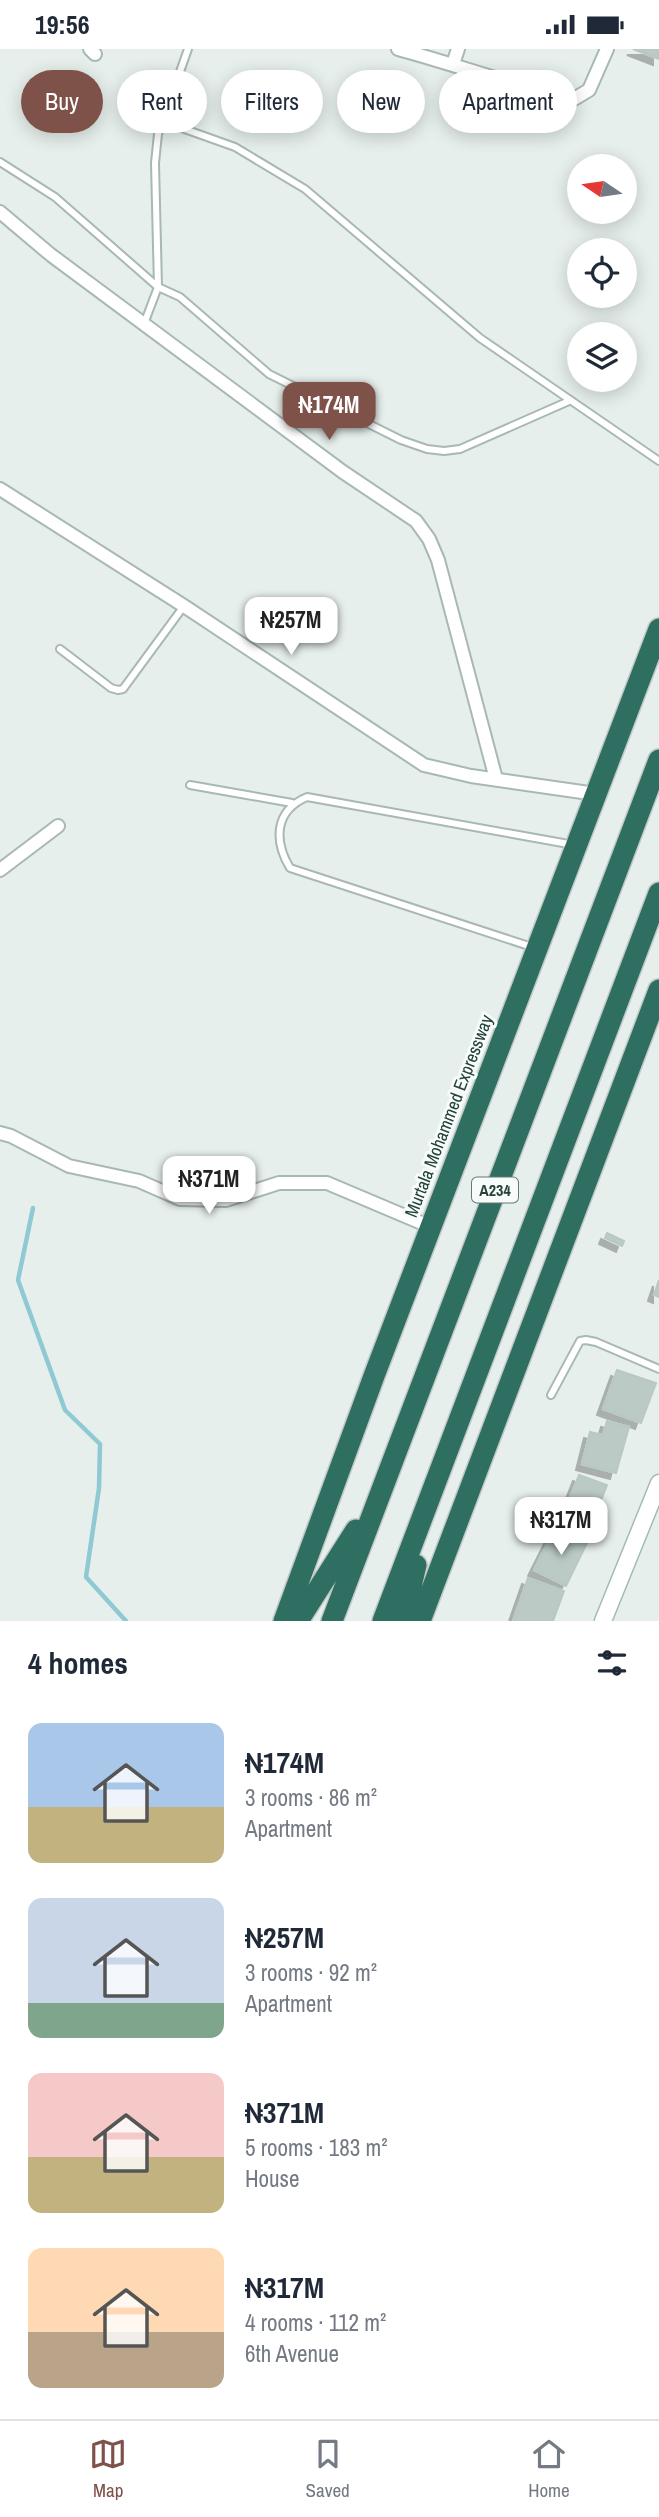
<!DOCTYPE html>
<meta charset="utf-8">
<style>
body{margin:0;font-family:"Archivo Narrow",sans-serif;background:#f2f2f3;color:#1f2937;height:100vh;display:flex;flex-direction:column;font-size:26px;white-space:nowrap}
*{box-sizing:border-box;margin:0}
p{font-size:23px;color:#747a83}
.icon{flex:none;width:38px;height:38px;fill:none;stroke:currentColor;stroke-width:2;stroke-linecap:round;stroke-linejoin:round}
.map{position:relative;height:1572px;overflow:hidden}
.drawer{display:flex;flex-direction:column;background:#fff;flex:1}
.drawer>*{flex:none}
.hud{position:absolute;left:21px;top:21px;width:618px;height:63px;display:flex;gap:14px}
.needle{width:46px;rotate:283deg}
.fabs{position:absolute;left:567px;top:105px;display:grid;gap:14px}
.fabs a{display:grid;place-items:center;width:70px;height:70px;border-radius:50%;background:#fff;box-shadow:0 4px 18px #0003;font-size:35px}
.price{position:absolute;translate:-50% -60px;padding:0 16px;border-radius:14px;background:#fff;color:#222;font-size:23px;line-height:46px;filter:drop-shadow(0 2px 4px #0008)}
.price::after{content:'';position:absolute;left:50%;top:42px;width:21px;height:16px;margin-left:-10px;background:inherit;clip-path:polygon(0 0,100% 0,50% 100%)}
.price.current{background:#7f5249;color:#fff}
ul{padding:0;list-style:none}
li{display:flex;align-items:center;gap:21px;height:175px;padding:0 28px}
li span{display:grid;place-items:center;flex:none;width:196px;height:140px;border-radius:14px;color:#555}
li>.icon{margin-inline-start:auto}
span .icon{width:84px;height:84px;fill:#fffc;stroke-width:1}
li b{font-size:30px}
h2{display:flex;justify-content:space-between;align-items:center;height:84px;padding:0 28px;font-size:30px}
.chip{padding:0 24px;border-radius:32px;background:#fff;box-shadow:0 4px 18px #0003;font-size:24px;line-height:63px}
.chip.current{background:#7f5249;color:#fff}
.status{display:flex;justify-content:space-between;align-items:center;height:49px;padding:0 35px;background:#fff;direction:ltr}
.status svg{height:19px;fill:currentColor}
.dock{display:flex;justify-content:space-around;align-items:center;height:98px;border-top:2px solid #e0e1e3;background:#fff;font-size:19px;color:#747a83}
.dock a{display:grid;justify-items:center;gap:4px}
.dock .current{color:#7f5249}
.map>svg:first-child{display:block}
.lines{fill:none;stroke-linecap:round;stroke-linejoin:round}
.stream{stroke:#8ec9d4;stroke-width:4.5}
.building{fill:#bbcac4;stroke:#b8c9c2;stroke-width:2;filter:url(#shadow)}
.lane-casing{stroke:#a8b8b2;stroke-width:10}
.street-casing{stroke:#a8b8b2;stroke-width:16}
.secondary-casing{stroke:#a4bbb3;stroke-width:19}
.highway-casing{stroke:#c2cac8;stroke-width:24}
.lane{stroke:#fff;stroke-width:6}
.street{stroke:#fff;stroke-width:12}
.secondary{stroke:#fff;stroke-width:16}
.highway{stroke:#2f6f62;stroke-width:21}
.labels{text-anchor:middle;stroke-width:6;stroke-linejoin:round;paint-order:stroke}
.shield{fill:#f7fbf9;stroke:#637a73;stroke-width:2}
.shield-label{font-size:16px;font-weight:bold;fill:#24423a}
.street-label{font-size:18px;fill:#24423a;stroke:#f7fbf9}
</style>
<div class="status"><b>19:56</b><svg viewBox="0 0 49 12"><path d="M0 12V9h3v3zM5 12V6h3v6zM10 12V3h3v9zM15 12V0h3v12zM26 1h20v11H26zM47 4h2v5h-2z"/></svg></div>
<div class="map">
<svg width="659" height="1572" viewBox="0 0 659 1572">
<defs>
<filter id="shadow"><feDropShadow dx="-6" dy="6" stdDeviation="0" flood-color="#0004"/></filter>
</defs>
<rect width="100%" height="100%" fill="#e6efeb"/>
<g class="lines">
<path class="stream" d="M33,1159L18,1231L65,1361L100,1395L99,1439L86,1528L126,1572"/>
</g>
<path class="building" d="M633,0H659V10Z
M607,1184L624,1192L622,1197L605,1189Z
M659,1231V1248L654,1246Z
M617,1321L656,1334L641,1374L603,1360Z
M607,1372L629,1378L616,1424L582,1415L590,1383L603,1386Z
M579,1426L607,1436L590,1480L562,1469Z
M555,1479L587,1494L566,1537L534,1521Z
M528,1529L564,1542L553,1572H513Z"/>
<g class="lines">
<defs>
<path id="lane" d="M162,72L235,98L305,140L480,289L659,412
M0,113L55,148L158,238L180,248L269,325L401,391L427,400L444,402L460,400L569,352
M144,275L158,238L155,114L158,85L188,0
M60,600L111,639L118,641L123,640L184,557
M190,736L292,754
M535,899L290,819C274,792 274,762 307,748L574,796
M551,1346L580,1292L586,1291L596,1293L659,1320"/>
<path id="street" d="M90,0L95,5
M398,0C457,16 514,37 574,50L589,41L607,0
M453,15L458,0
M0,163L51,206L343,423L416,472L429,490L438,511L496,730
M0,440L184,557L424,716L471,727L596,745
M0,821L58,777
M0,1084L11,1087L69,1117L139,1132L180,1150L226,1151L279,1134H327L431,1178"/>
<path id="secondary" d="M603,1572L659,1434"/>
<path id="highway" d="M284,1572L374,1327L659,580
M298,1572L356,1481
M332,1572L659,711
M383,1572L659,844
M403,1572L416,1516
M420,1572L659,941"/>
</defs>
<use href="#lane" class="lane-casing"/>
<use href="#street" class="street-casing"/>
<use href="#secondary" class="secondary-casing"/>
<use href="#highway" class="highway-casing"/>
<use href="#lane" class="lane"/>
<use href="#street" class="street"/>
<use href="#secondary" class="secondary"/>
<use href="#highway" class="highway"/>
</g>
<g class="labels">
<rect class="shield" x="472" y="1128.5" width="46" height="25" rx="5"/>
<g class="shield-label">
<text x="495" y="1147">A234</text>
</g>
<g class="street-label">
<text transform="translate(449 1067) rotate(-69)" y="6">Murtala Mohammed Expressway</text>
</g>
</g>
</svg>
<div class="fabs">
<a><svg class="needle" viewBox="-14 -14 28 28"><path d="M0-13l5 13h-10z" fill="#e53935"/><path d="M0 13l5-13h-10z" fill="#747a83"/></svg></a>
<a><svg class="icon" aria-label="locate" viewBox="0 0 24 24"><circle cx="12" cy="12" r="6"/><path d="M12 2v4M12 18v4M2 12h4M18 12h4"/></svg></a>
<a><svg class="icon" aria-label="layers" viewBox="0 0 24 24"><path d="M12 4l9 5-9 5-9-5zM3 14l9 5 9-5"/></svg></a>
</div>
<b class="price current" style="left:329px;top:393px">₦174M</b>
<b class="price" style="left:291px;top:608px">₦257M</b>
<b class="price" style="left:209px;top:1167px">₦371M</b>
<b class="price" style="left:561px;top:1508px">₦317M</b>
<div class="hud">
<a class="chip current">Buy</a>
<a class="chip">Rent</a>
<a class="chip">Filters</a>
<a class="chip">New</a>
<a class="chip">Apartment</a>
</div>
</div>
<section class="drawer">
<h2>4 homes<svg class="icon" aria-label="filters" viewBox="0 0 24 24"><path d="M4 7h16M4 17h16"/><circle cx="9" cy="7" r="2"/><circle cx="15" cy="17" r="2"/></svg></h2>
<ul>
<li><span style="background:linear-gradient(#a9c7e8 60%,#c2b280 0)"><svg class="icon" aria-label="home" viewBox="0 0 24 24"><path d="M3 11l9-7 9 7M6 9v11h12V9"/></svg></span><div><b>₦174M</b><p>3 rooms · 86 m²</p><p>Apartment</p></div></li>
<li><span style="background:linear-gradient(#c9d6e8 75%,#7fa58c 0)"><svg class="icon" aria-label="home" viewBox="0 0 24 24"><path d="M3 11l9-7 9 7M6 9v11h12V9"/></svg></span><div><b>₦257M</b><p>3 rooms · 92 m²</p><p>Apartment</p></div></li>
<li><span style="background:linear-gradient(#f6c9c9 60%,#c2b280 0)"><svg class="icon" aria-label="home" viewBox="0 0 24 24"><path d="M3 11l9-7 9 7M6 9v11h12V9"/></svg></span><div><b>₦371M</b><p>5 rooms · 183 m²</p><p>House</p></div></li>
<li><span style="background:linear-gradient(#ffd9b3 60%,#b9a48a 0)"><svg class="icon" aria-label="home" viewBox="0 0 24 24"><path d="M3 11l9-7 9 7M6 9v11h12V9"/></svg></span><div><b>₦317M</b><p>4 rooms · 112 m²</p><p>6th Avenue</p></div></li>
</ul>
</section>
<nav class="dock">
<a class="current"><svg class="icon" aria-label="map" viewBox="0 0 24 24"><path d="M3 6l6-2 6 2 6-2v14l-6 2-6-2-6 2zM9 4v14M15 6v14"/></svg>Map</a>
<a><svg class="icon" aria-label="saved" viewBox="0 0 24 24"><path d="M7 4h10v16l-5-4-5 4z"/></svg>Saved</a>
<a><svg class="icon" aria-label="home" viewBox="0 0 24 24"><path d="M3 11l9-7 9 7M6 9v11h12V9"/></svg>Home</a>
</nav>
